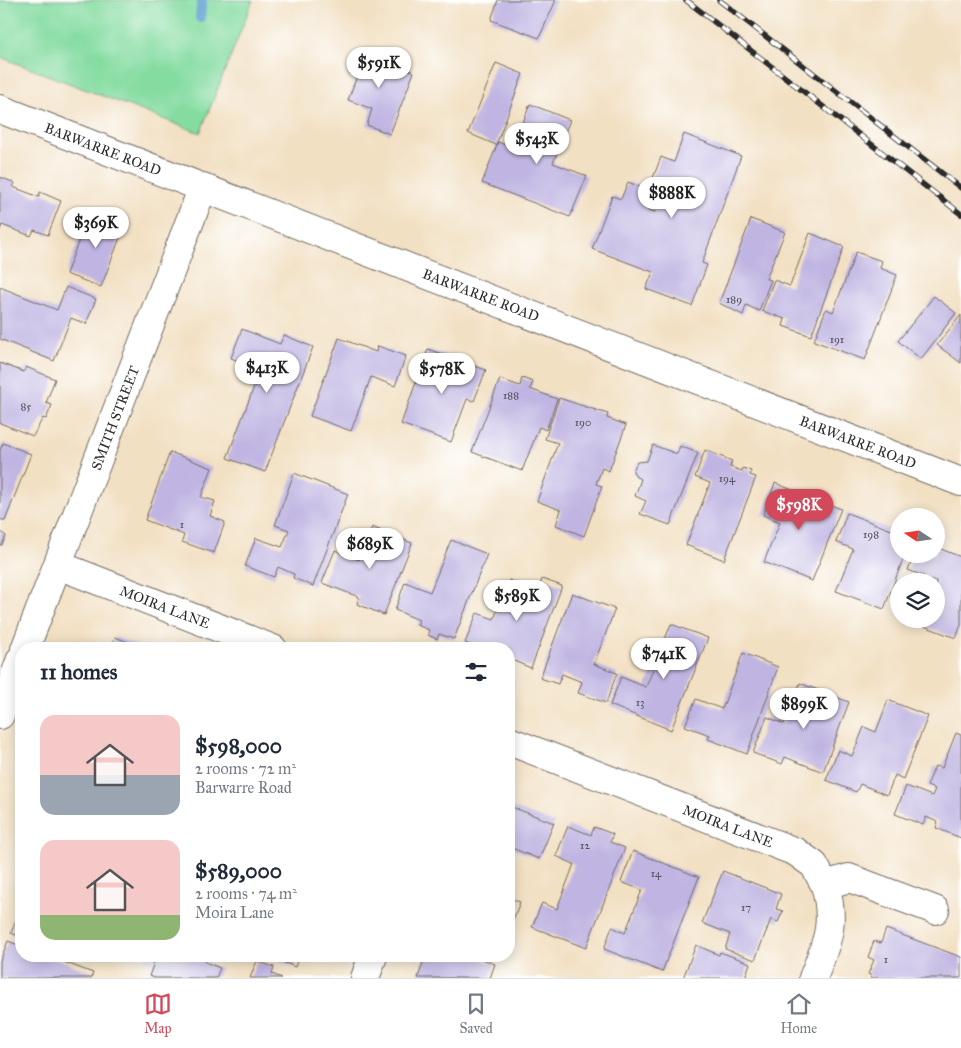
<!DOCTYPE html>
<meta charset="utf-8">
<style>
body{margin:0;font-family:"IM FELL Great Primer",serif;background:#f2f2f3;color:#1f2937;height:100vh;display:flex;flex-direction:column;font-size:19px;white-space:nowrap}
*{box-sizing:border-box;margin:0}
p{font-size:16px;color:#747a83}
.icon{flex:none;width:28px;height:28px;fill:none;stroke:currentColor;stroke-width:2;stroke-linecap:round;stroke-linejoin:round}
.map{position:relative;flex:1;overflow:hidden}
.side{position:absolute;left:15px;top:642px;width:500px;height:320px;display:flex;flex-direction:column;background:#fff;border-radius:20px;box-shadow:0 2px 12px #0003}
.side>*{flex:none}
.needle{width:32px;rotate:283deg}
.controls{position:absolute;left:890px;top:508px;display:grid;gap:10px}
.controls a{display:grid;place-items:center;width:55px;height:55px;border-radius:50%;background:#fff;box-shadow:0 2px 12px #0003;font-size:25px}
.price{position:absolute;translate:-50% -42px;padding:0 11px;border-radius:18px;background:#fff;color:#222;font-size:16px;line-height:32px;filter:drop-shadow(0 1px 2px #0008)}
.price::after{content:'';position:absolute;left:50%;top:30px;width:15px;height:11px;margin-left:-8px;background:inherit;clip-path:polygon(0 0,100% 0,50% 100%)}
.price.current{background:#d1495b;color:#fff}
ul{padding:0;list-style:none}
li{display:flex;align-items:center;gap:15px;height:125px;padding:0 25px}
li span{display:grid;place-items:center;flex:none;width:140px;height:100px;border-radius:15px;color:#555}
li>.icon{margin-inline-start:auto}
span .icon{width:60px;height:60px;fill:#fffc;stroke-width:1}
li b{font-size:21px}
h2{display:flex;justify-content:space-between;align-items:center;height:60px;padding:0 25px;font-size:21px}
.dock{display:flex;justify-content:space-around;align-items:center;height:70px;border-top:1px solid #e0e1e3;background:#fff;font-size:14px;color:#747a83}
.dock a{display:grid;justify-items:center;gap:2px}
.dock .current{color:#d1495b}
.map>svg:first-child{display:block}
.green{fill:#85dca1;stroke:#588466}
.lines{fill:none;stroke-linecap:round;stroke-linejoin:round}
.stream{stroke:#5ba0d0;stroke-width:10}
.building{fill:#c0b5e2}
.minor-casing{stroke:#716a60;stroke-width:30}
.minor{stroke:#fff;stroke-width:28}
.rail-casing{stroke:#2b2b2b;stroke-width:5.5}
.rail{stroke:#fff;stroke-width:4;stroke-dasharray:11;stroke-linecap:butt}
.labels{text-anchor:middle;stroke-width:5;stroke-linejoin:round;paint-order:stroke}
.number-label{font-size:11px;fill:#504e59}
.street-label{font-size:14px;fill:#2b2b2b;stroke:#fff}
</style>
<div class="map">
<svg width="961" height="978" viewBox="0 0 961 978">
<rect width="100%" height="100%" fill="#fff"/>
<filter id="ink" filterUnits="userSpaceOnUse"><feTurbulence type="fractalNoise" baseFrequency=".02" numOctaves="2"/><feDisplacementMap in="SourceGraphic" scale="10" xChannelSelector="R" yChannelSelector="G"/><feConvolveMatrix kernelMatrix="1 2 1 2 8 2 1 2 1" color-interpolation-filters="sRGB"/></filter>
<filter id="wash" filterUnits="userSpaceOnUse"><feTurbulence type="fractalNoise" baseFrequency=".0096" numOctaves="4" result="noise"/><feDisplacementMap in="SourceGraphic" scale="20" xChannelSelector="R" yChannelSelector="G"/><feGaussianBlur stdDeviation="1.12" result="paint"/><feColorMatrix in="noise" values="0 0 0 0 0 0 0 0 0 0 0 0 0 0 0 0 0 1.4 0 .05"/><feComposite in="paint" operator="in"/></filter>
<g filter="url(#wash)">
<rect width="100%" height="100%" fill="#f2e0c3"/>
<path class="green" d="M0,0H253L200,133L0,57Z"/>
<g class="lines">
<path class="stream" d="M200,18L202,0"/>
</g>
<g id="blocks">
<path class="building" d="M498,0H556L539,38L491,20Z
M357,51L414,72L390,134L367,125L372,109L348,100L357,76L349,73Z
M496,63L523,74L496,145L468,133Z
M530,104L570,120L553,163L587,176L570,217L482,183L498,142L513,148Z
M684,134L741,156L702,263L707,265L692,306L646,289L653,272L592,249L612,196L621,199L628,182L655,193L648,210L655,212L664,188L651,183L661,157L674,162Z
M0,177L15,183L13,187L39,197L40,192L61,201L48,235L34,230L31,236L2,225L0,230Z
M90,211L126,222L101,287L66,274Z
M751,219L785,232L766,279L771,280L759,311L746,305L743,315L719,303Z
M810,233L844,247L811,336L783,326L785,319L762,311L774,280L790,286Z
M856,252L882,261L880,268L897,275L865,360L814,341L826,309L833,312Z
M0,287L57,310L66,287L96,299L86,324L71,318L54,361L0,339Z
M934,296L956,313L921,359L898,341Z
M961,315V363L937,345Z
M242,329L280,344L284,335L313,347L265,472L227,458L257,379L249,377L253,367L231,358Z
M339,338L376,352L378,346L406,356L395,386L371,377L351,431L310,416Z
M428,349L486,370L474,401L467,399L451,442L401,424Z
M0,363L24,372L26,367L55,379L46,403L52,405L46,419L43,418L33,436L0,423Z
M522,378L533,382L530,389L557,399L546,430L539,427L522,471L472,452L500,379L520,386Z
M559,398L608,414L607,418L626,425L609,471L602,468L596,484L602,486L584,536L556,525L561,510L537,501L558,443L545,439Z
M3,443L31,454L5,521L0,519V450Z
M653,445L677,454L680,446L698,453L670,525L640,514L646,501L635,496L641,479L636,477L633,471L637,462L647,461Z
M705,450L732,461L730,467L742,471L743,468L751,471L750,475L756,477L724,560L686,545L710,483L695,477Z
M170,452L212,468L201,497L215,501L210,516L225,522L214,553L182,542L184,535L145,520Z
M294,473L348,494L313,586L293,578L294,574L278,567L274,577L245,566L256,538L282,547L289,530L275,525Z
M775,483L841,509L812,581L764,562L780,522L763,515Z
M847,513L894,531L896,526L899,527V554H905L884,609L836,591L853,549L836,542Z
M372,527L412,543L384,615L357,604L359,597L322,583L335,550L359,560Z
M0,531L6,536L2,545H0Z
M451,540L487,554L454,639L439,634L437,639L428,635L429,630L417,625L419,620L395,610L405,582L430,592Z
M936,547L961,557V625L956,638L905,619H936V581H922L924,576L908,570L915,554H936Z
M542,579L562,586L531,668L509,659V649H481L465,643L477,613L494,619L509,580L538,591Z
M572,593L615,609L594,664L617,673L606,703L578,693L582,682L562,674L558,684L540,678Z
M671,624L708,638L671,730L610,705L621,677L646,687Z
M115,637L147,649H111Z
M743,653L778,667L747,754L708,739L710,735L685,726L696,699L722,709Z
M800,683L849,702L823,772L785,757L782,764L753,753L767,717L784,724Z
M888,700L928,716L903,779L895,775L887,795L860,784L856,792L826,780L838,750L852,756L864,727L876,732Z
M956,733L961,735V838L936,828L938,822L926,817L923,825L895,814L906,786L932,796L935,789L927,786L935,766L942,768Z
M509,806L554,823L539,859L509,847Z
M568,826L591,835L594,827L613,834L610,842L625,848L586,948L532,927L542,903L557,909L574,864L556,856Z
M633,851L699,877L662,972L604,949L612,927L625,933L642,890L621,882Z
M723,871L781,894L776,909L783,911L778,922L771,919L755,960L725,949L730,934L702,923Z
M509,898L520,902L509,930Z
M21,907V937L11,933Z
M886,929L961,957V978H871L872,976L868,974L874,960L868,957L874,941L881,943Z
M8,941L21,946V956H48L93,973L91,978H0V961Z
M696,945L719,955L720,952L750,963L745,978H683Z
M147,956H207L205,962L220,968L216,978H155L149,976L154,963L145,960Z
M268,956H299L295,967Z
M425,956H475L495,964L490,978H418Z
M257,961L274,967L272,974L282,978H250Z"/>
</g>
</g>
<g filter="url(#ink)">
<use href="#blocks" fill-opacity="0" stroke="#716a60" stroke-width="1"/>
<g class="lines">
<defs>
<path id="minor" d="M0,109L961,482
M58,565L273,649
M25,649L203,187
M0,715L21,659
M509,741L796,852L814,865L825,885L849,878L935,910
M365,978L373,956
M813,978C827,942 836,924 825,885"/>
</defs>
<use href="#minor" class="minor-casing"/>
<use href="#minor" class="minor"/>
<defs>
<path id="rail" d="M686,0L961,214
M719,0L961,188"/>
</defs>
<use href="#rail" class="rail-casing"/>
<use href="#rail" class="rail"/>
</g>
</g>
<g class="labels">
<g class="number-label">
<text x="734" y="303">189</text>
<text x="837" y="343">191</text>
<text x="511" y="399">188</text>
<text x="26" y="410">85</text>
<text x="583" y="426">190</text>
<text x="727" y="482">194</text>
<text x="182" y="528">1</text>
<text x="871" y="538">198</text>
<text x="640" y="706">13</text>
<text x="585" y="849">12</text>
<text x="656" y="877">14</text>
<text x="746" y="911">17</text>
<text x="886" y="963">1</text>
</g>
<g class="street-label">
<text transform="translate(103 149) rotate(21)" y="5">BARWARRE ROAD</text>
<text transform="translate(481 295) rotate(21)" y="5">BARWARRE ROAD</text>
<text transform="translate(115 418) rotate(-69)" y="5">SMITH STREET</text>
<text transform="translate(858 442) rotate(21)" y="5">BARWARRE ROAD</text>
<text transform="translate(165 607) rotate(21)" y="5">MOIRA LANE</text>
<text transform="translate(728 826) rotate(21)" y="5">MOIRA LANE</text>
</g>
</g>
</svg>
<div class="controls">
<a><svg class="needle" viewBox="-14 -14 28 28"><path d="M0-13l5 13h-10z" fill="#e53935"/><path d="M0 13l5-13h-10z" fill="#747a83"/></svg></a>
<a><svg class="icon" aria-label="layers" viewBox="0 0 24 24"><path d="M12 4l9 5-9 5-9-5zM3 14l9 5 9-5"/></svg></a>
</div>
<b class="price" style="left:379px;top:89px">$591K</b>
<b class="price" style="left:537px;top:165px">$543K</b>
<b class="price" style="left:672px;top:219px">$888K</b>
<b class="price" style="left:96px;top:249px">$369K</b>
<b class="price" style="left:267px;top:394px">$413K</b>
<b class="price" style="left:442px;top:395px">$578K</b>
<b class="price current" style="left:799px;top:531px">$598K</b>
<b class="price" style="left:370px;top:570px">$689K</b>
<b class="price" style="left:517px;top:622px">$589K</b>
<b class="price" style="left:664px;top:680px">$741K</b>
<b class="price" style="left:804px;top:730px">$899K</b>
<section class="side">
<h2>11 homes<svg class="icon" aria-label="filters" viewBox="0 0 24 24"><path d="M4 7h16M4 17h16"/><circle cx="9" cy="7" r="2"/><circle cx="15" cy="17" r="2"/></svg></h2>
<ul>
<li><span style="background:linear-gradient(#f6c9c9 60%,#9aa5b1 0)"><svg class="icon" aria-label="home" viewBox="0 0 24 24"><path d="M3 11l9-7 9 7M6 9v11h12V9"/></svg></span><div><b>$598,000</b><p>2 rooms · 72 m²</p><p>Barwarre Road</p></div></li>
<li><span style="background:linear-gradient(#f6c9c9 75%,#8fb573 0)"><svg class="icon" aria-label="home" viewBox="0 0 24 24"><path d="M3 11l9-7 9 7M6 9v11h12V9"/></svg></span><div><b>$589,000</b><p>2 rooms · 74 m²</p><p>Moira Lane</p></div></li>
</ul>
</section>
</div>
<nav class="dock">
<a class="current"><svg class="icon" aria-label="map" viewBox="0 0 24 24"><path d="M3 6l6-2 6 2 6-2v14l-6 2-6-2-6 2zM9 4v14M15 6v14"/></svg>Map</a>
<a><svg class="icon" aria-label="saved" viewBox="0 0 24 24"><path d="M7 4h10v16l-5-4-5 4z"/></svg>Saved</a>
<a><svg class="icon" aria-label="home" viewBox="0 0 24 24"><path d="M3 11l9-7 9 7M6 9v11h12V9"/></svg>Home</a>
</nav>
